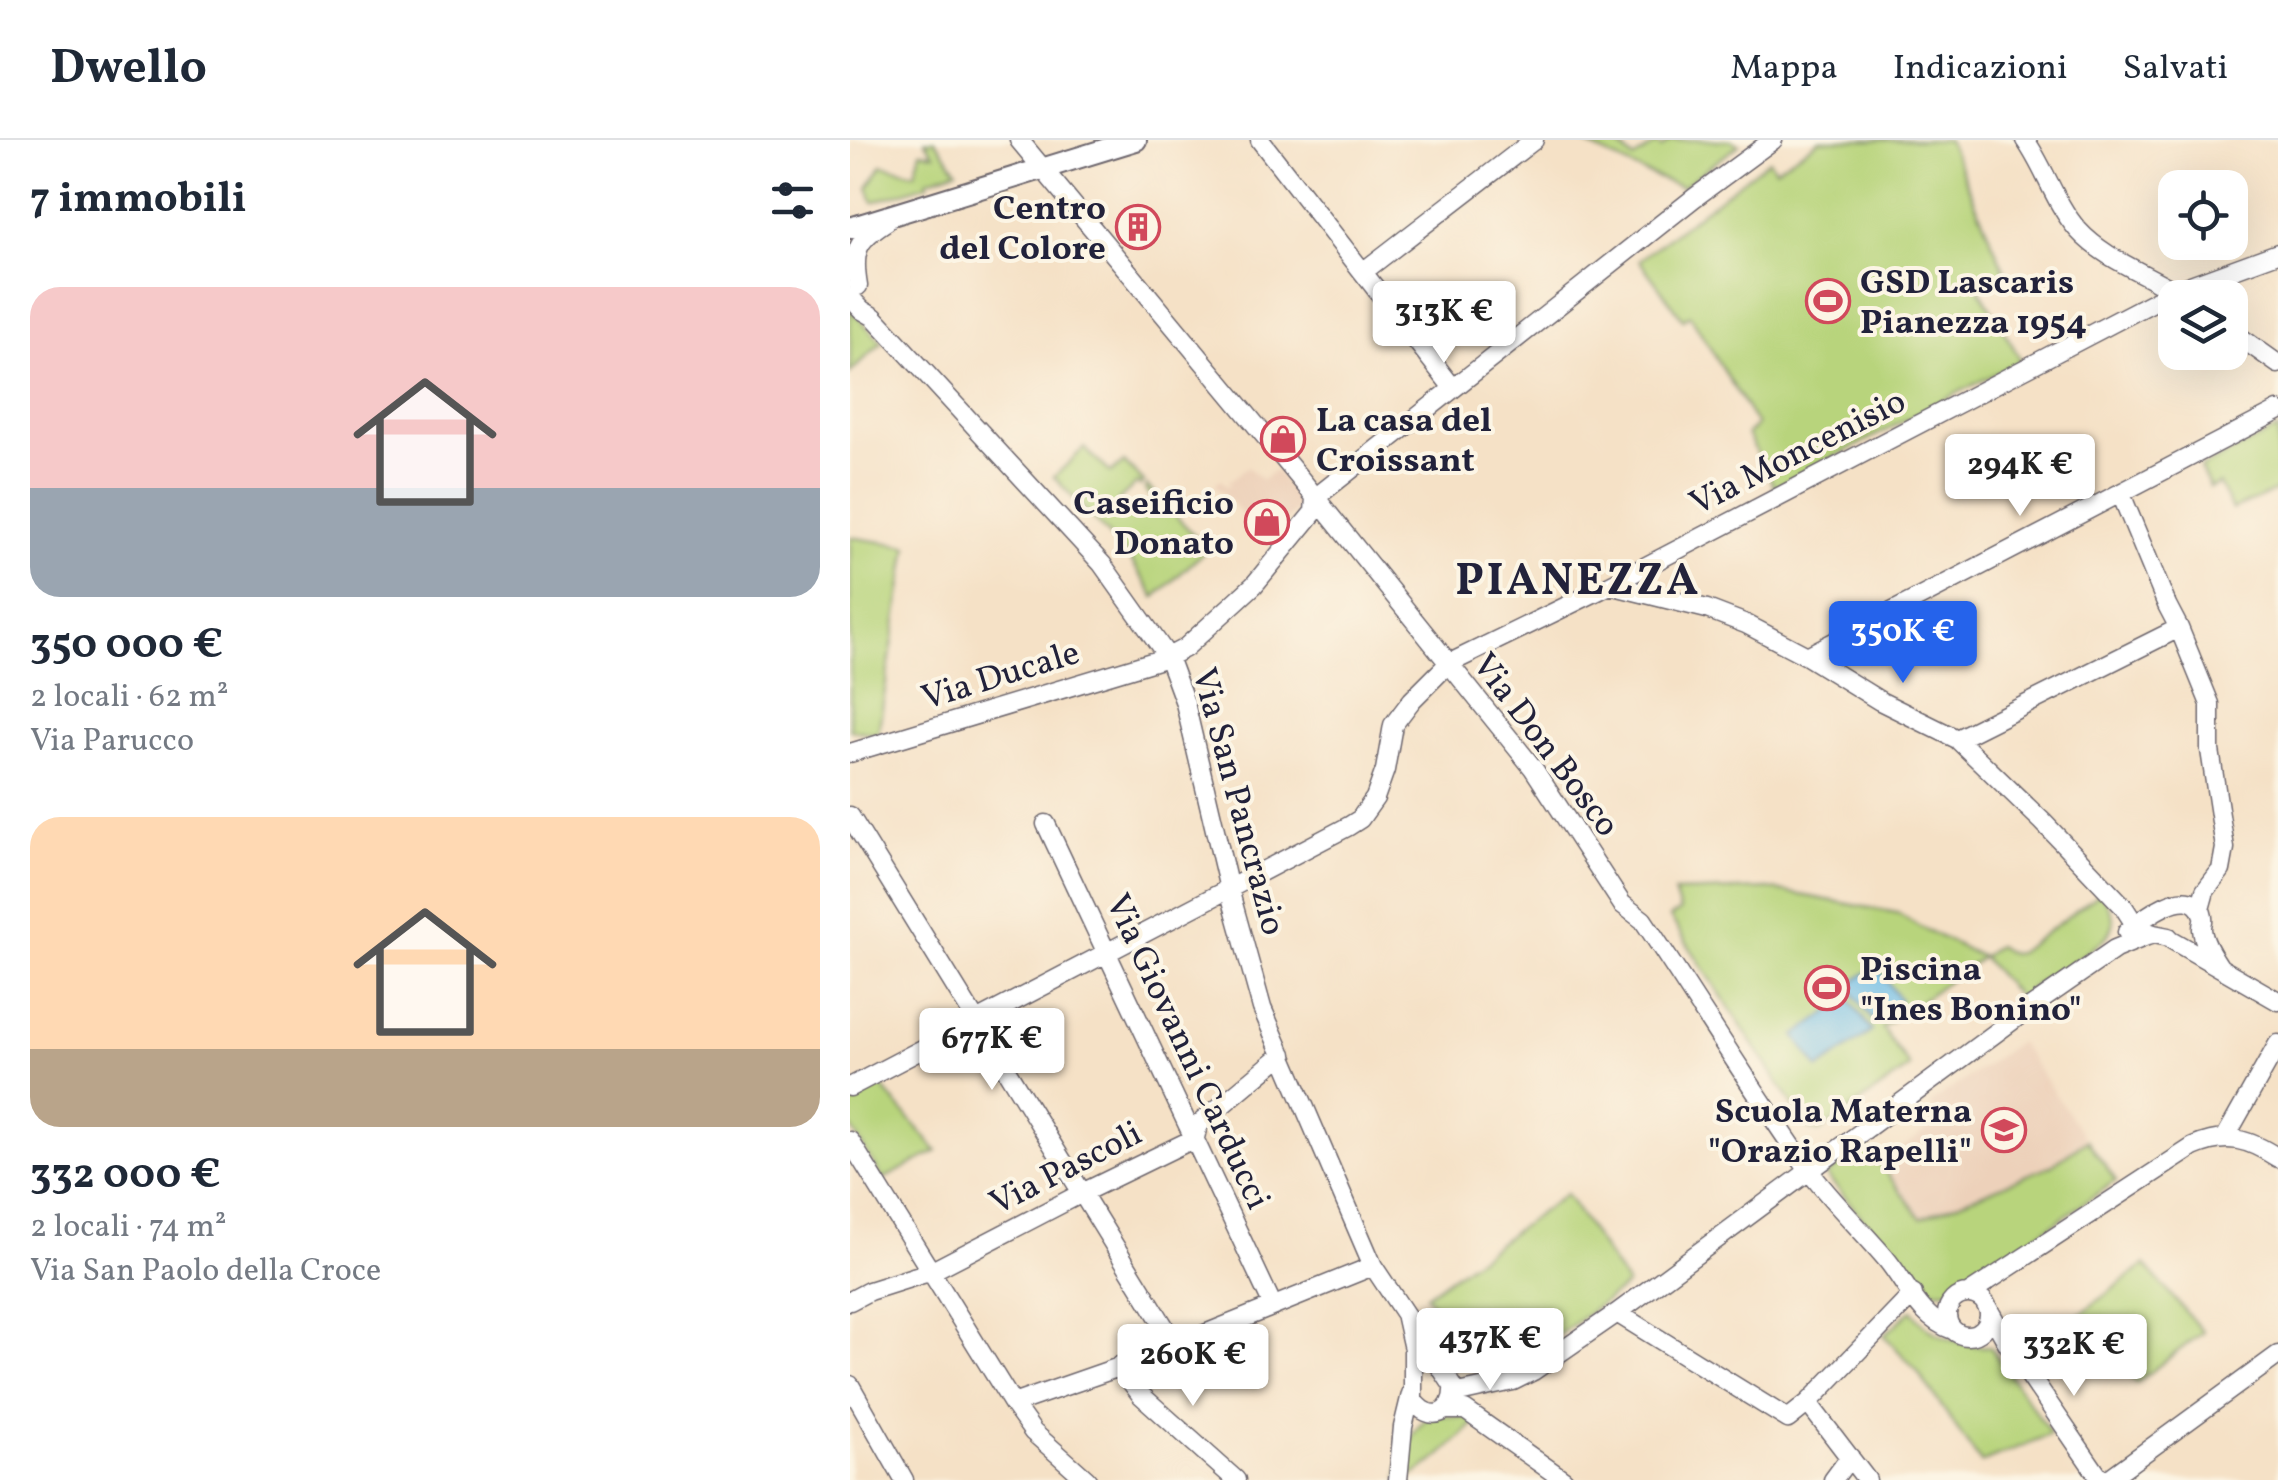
<!DOCTYPE html>
<html lang="it">
<meta charset="utf-8">
<style>
body{margin:0;font-family:Vollkorn,serif;background:#f6f6f7;color:#1f2937;height:100vh;display:flex;flex-direction:column;font-size:38px;white-space:nowrap}
*{box-sizing:border-box;margin:0}
p{font-size:32px;color:#747a83}
.icon{flex:none;width:55px;height:55px;fill:none;stroke:currentColor;stroke-width:2;stroke-linecap:round;stroke-linejoin:round}
.map{position:relative;flex:1;overflow:hidden}
.drawer{display:flex;flex-direction:column;background:#fff;width:850px}
.drawer>*{flex:none}
.tools{position:absolute;left:1308px;top:30px;display:grid;gap:20px}
.tools a{display:grid;place-items:center;width:90px;height:90px;border-radius:20px;background:#fff;box-shadow:0 10px 40px #0002;font-size:50px}
.price{position:absolute;translate:-50% -85px;padding:0 22px;border-radius:10px;background:#fff;color:#222;font-size:32px;line-height:65px;filter:drop-shadow(0 2px 5px #0008)}
.price::after{content:'';position:absolute;left:50%;top:60px;width:30px;height:22px;margin-left:-15px;background:inherit;clip-path:polygon(0 0,100% 0,50% 100%)}
.price.on{background:#2563eb;color:#fff}
ul{padding:0;list-style:none}
li{display:grid;align-content:center;gap:20px;height:530px;padding:0 30px}
li span{display:grid;place-items:center;height:310px;border-radius:30px;color:#555}
li>.icon{margin-inline-start:auto}
span .icon{width:180px;height:180px;fill:#fffc;stroke-width:1}
li b{font-size:42px}
h2{display:flex;justify-content:space-between;align-items:center;height:120px;padding:0 30px;font-size:42px}
header{display:flex;align-items:center;gap:60px;box-sizing:border-box;height:140px;padding:0 50px;background:#fff;border-bottom:2px solid #e0e1e3}
header strong{font-size:48px}
nav{display:flex;gap:55px;margin-inline-start:auto;font-size:35px}
main{display:flex;flex:1;min-height:0}
.map>svg:first-child{display:block}
.built{fill:#edd1ba}
.green{fill:#b8d47b;stroke:#6d7b5b;stroke-width:2.5}
.water{fill:#6bbbe6;stroke:#466e90;stroke-width:2.5}
.lines{fill:none;stroke-linecap:round;stroke-linejoin:round}
.minor-casing{stroke:#6c656c;stroke-width:21}
.major-casing{stroke:#6c656c;stroke-width:24}
.minor{stroke:#fff;stroke-width:18}
.major{stroke:#fff;stroke-width:20}
.labels{text-anchor:middle;stroke-width:8;stroke-linejoin:round;paint-order:stroke}
.poi-label{font-size:35px;font-weight:bold;fill:#22223b;stroke:#fcf5e5;text-anchor:end}
.street-label{font-size:35px;fill:#22223b;stroke:#fcf5e5}
.district-label{font-size:45px;font-weight:bold;letter-spacing:2.5px;fill:#22223b;stroke:#fcf5e5}
</style>
<header>
<strong>Dwello</strong>
<nav><a>Mappa</a><a>Indicazioni</a><a>Salvati</a></nav>
</header>
<main>
<section class="drawer">
<h2>7 immobili<svg class="icon" aria-label="filters" viewBox="0 0 24 24"><path d="M4 7h16M4 17h16"/><circle cx="9" cy="7" r="2"/><circle cx="15" cy="17" r="2"/></svg></h2>
<ul>
<li><span style="background:linear-gradient(#f6c9c9 65%,#9aa5b1 0)"><svg class="icon" aria-label="home" viewBox="0 0 24 24"><path d="M3 11l9-7 9 7M6 9v11h12V9"/></svg></span><div><b>350 000 €</b><p>2 locali · 62 m²</p><p>Via Parucco</p></div></li>
<li><span style="background:linear-gradient(#ffd9b3 75%,#b9a48a 0)"><svg class="icon" aria-label="home" viewBox="0 0 24 24"><path d="M3 11l9-7 9 7M6 9v11h12V9"/></svg></span><div><b>332 000 €</b><p>2 locali · 74 m²</p><p>Via San Paolo della Croce</p></div></li>
</ul>
</section>
<div class="map">
<svg width="1428" height="1340" viewBox="0 0 1428 1340">
<rect width="100%" height="100%" fill="#fcf5e5"/>
<filter id="ink" filterUnits="userSpaceOnUse"><feTurbulence type="fractalNoise" baseFrequency=".01" numOctaves="2"/><feDisplacementMap in="SourceGraphic" scale="20" xChannelSelector="R" yChannelSelector="G"/><feConvolveMatrix kernelMatrix="1 2 1 2 8 2 1 2 1" color-interpolation-filters="sRGB"/></filter>
<filter id="wash" filterUnits="userSpaceOnUse"><feTurbulence type="fractalNoise" baseFrequency=".0048" numOctaves="4" result="noise"/><feDisplacementMap in="SourceGraphic" scale="40" xChannelSelector="R" yChannelSelector="G"/><feGaussianBlur stdDeviation="2.25" result="paint"/><feColorMatrix in="noise" values="0 0 0 0 0 0 0 0 0 0 0 0 0 0 0 0 0 1.4 0 .05"/><feComposite in="paint" operator="in"/></filter>
<g filter="url(#wash)">
<rect width="100%" height="100%" fill="#f5e1c6"/>
<path class="built" d="M398,327L412,340L425,330L452,362L418,402L365,345L371,340L377,347H381L378,342Z
M1169,902L1237,1000L1200,1026L1071,1078L1030,1024L1091,980L1080,964Z"/>
<path class="green" d="M75,0H85L107,30L77,40L78,44L23,62L18,47L32,25L65,33L71,11L84,14Z
M727,0H763L783,19L806,4L811,8L821,0H881L889,5L832,47L795,33Z
M970,0H1098L1156,134L1128,147L1171,220L925,348L897,294L907,285L840,175L833,179L789,120L919,20L925,29Z
M0,169L32,202L0,233Z
M1428,289V350L1382,370L1369,344L1360,348L1350,328Z
M234,308L261,333L274,322L294,342L290,346L287,343L268,361L285,379L305,362L295,350L297,346L347,398L354,412L305,457L278,416L204,337Z
M0,397L58,406L28,594L0,590Z
M919,749L1047,773L1070,787L1132,817L1147,806L1160,814L1168,813L1250,753C1272,782 1266,791 1239,811C1226,820 1213,830 1200,839L1197,837L1178,850L1179,853L1170,859L1132,817L1032,888L1060,927L969,992L958,988L820,777L830,771L824,752Z
M27,941L87,1011L33,1039L0,986V957Z
M1237,1000L1266,1041L1109,1148C1090,1153 1079,1152 1063,1138L976,1035L1016,1006L1071,1078L1200,1026Z
M716,1054L777,1145L669,1224L644,1234L630,1230L576,1155Z
M1295,1125L1353,1192L1286,1243L1244,1188L1204,1216L1193,1202Z
M1062,1170C1078,1197 1111,1205 1140,1207L1201,1294L1131,1323L1067,1231L1034,1195Z
M582,1274L628,1279C612,1296 570,1340 548,1340C551,1314 561,1290 582,1274Z"/>
<path class="water" d="M1026,826L1050,860L1022,880L998,846Z
M998,858L1022,891L969,929L945,896Z"/>
</g>
<g filter="url(#ink)">
<g class="lines">
<defs>
<path id="minor" d="M169,0L453,342L683,628L772,764L793,780C848,862 900,947 957,1028C981,1061 1011,1089 1037,1120C1058,1146 1070,1179 1103,1190
M410,0L603,248
M1175,0C1195,28 1205,64 1228,90C1254,119 1296,133 1329,154
M514,131L684,0
M8,146C2,110 7,100 37,81
M0,157L12,170L24,177L252,424L318,517L335,563L379,749L412,868L523,1126L603,1246C605,1275 579,1284 563,1260V1209L556,1178
M1380,190L1428,224
M1271,354L1317,465L1329,488L1360,564V610L1375,708L1371,730L1355,751L1350,769
M760,445L857,469L896,484L957,516L1030,561L1107,599L1193,682L1273,766L1284,783L1292,790L1304,794
M957,516L1428,271
M1107,599L1329,488
M0,613L318,517L335,508L404,445L464,372L465,358L844,58L923,0
M0,676L325,1204
M196,684L423,1166
M1277,792C1292,779 1339,741 1352,773C1355,782 1352,780 1352,789C1353,802 1362,815 1369,826
M1322,800L1428,861
M0,947L499,686L510,679L525,658L535,630L543,585L562,560L598,524L760,445L1324,151L1428,113
M1375,998L1428,904
M0,1001L163,1264L183,1292L237,1340
M1118,1154L1343,1007C1377,992 1399,999 1428,1018
M1097 1175a21 21 0 1 1 42 0a21 21 0 1 1-42 0Z
M0,1161L19,1151L82,1131L232,1053L345,998L348,985L433,914
M1135,1163L1158,1204L1251,1340
M767,1173L938,1279L958,1263L1063,1154
M269,1226L291,1255L386,1340
M0,1245L54,1340
M604,1254L663,1241L683,1231L767,1173L1174,872L1265,809L1297,796L1304,794L1319,797
M958,1263L1017,1340
M163,1264L298,1217L523,1126
M595,1270H615L714,1340
M548,1340L553,1287L561,1254
M983,1340L1000,1317
M1257,1340L1428,1215"/>
<path id="major" d="M0,88L286,0"/>
</defs>
<use href="#minor" class="minor-casing"/>
<use href="#major" class="major-casing"/>
<use href="#minor" class="minor"/>
<use href="#major" class="major"/>
</g>
</g>
<defs>
<symbol id="building-ring" viewBox="-11 -11 22 22"><circle r="9.5" fill="#fcf5e5" stroke="#d1495b" stroke-width="1.5"/><path d="M-4-6H4V6H1V3H-1V6H-4ZM-2.5-4.3h1.7v1.8h-1.7ZM.8-4.3h1.7v1.8H.8ZM-2.5-1h1.7V.8h-1.7ZM.8-1h1.7V.8H.8Z" fill="#d1495b"/></symbol>
<symbol id="stadium-ring" viewBox="-11 -11 22 22"><circle r="9.5" fill="#fcf5e5" stroke="#d1495b" stroke-width="1.5"/><path d="M0-5a6.5 5 0 1 0 0 10a6.5 5 0 1 0 0-10ZM-3.5-1.8h7v3.6h-7Z" fill="#d1495b"/></symbol>
<symbol id="shop-ring" viewBox="-11 -11 22 22"><circle r="9.5" fill="#fcf5e5" stroke="#d1495b" stroke-width="1.5"/><path d="M-5-2.5h2.3a2.7 3.5 0 0 1 5.4 0H5L5.5 6h-11ZM-1.5-2.5h3a1.5 2.3 0 0 0-3 0Z" fill="#d1495b"/></symbol>
<symbol id="school-ring" viewBox="-11 -11 22 22"><circle r="9.5" fill="#fcf5e5" stroke="#d1495b" stroke-width="1.5"/><path d="M0-5L7-2L0 1L-7-2ZM-4 1L0 2.5L4 1V4Q0 6-4 4Z" fill="#d1495b"/></symbol>
</defs>
<g fill-rule="evenodd">
<use href="#building-ring" x="263" y="62" width="50" height="50"/>
<use href="#stadium-ring" x="953" y="136" width="50" height="50"/>
<use href="#shop-ring" x="408" y="274" width="50" height="50"/>
<use href="#shop-ring" x="392" y="357" width="50" height="50"/>
<use href="#stadium-ring" x="952" y="823" width="50" height="50"/>
<use href="#school-ring" x="1129" y="965" width="50" height="50"/>
</g>
<g class="labels">
<g class="poi-label">
<text x="256" y="79">Centro<tspan x="256" dy="40">del Colore</tspan></text>
<text x="1010" y="153" text-anchor="start">GSD Lascaris<tspan x="1010" dy="40">Pianezza 1954</tspan></text>
<text x="466" y="291" text-anchor="start">La casa del<tspan x="466" dy="40">Croissant</tspan></text>
<text x="384" y="374">Caseificio<tspan x="384" dy="40">Donato</tspan></text>
<text x="1010" y="840" text-anchor="start">Piscina<tspan x="1010" dy="40">"Ines Bonino"</tspan></text>
<text x="1122" y="982">Scuola Materna<tspan x="1122" dy="40">"Orazio Rapelli"</tspan></text>
</g>
<g class="street-label">
<text transform="translate(947 311) rotate(-27)" y="12">Via Moncenisio</text>
<text transform="translate(150 534) rotate(-17)" y="12">Via Ducale</text>
<text transform="translate(697 604) rotate(53)" y="12">Via Don Bosco</text>
<text transform="translate(390 661) rotate(75)" y="12">Via San Pancrazio</text>
<text transform="translate(339 911) rotate(65)" y="12">Via Giovanni Carducci</text>
<text transform="translate(215 1027) rotate(-27)" y="12">Via Pascoli</text>
</g>
<g class="district-label">
<text x="728" y="454">PIANEZZA</text>
</g>
</g>
</svg>
<div class="tools">
<a><svg class="icon" aria-label="locate" viewBox="0 0 24 24"><circle cx="12" cy="12" r="6"/><path d="M12 2v4M12 18v4M2 12h4M18 12h4"/></svg></a>
<a><svg class="icon" aria-label="layers" viewBox="0 0 24 24"><path d="M12 4l9 5-9 5-9-5zM3 14l9 5 9-5"/></svg></a>
</div>
<b class="price" style="left:594px;top:226px">313K €</b>
<b class="price" style="left:1170px;top:379px">294K €</b>
<b class="price on" style="left:1053px;top:546px">350K €</b>
<b class="price" style="left:142px;top:953px">677K €</b>
<b class="price" style="left:640px;top:1253px">437K €</b>
<b class="price" style="left:1224px;top:1259px">332K €</b>
<b class="price" style="left:343px;top:1269px">260K €</b>
</div>
</main>
